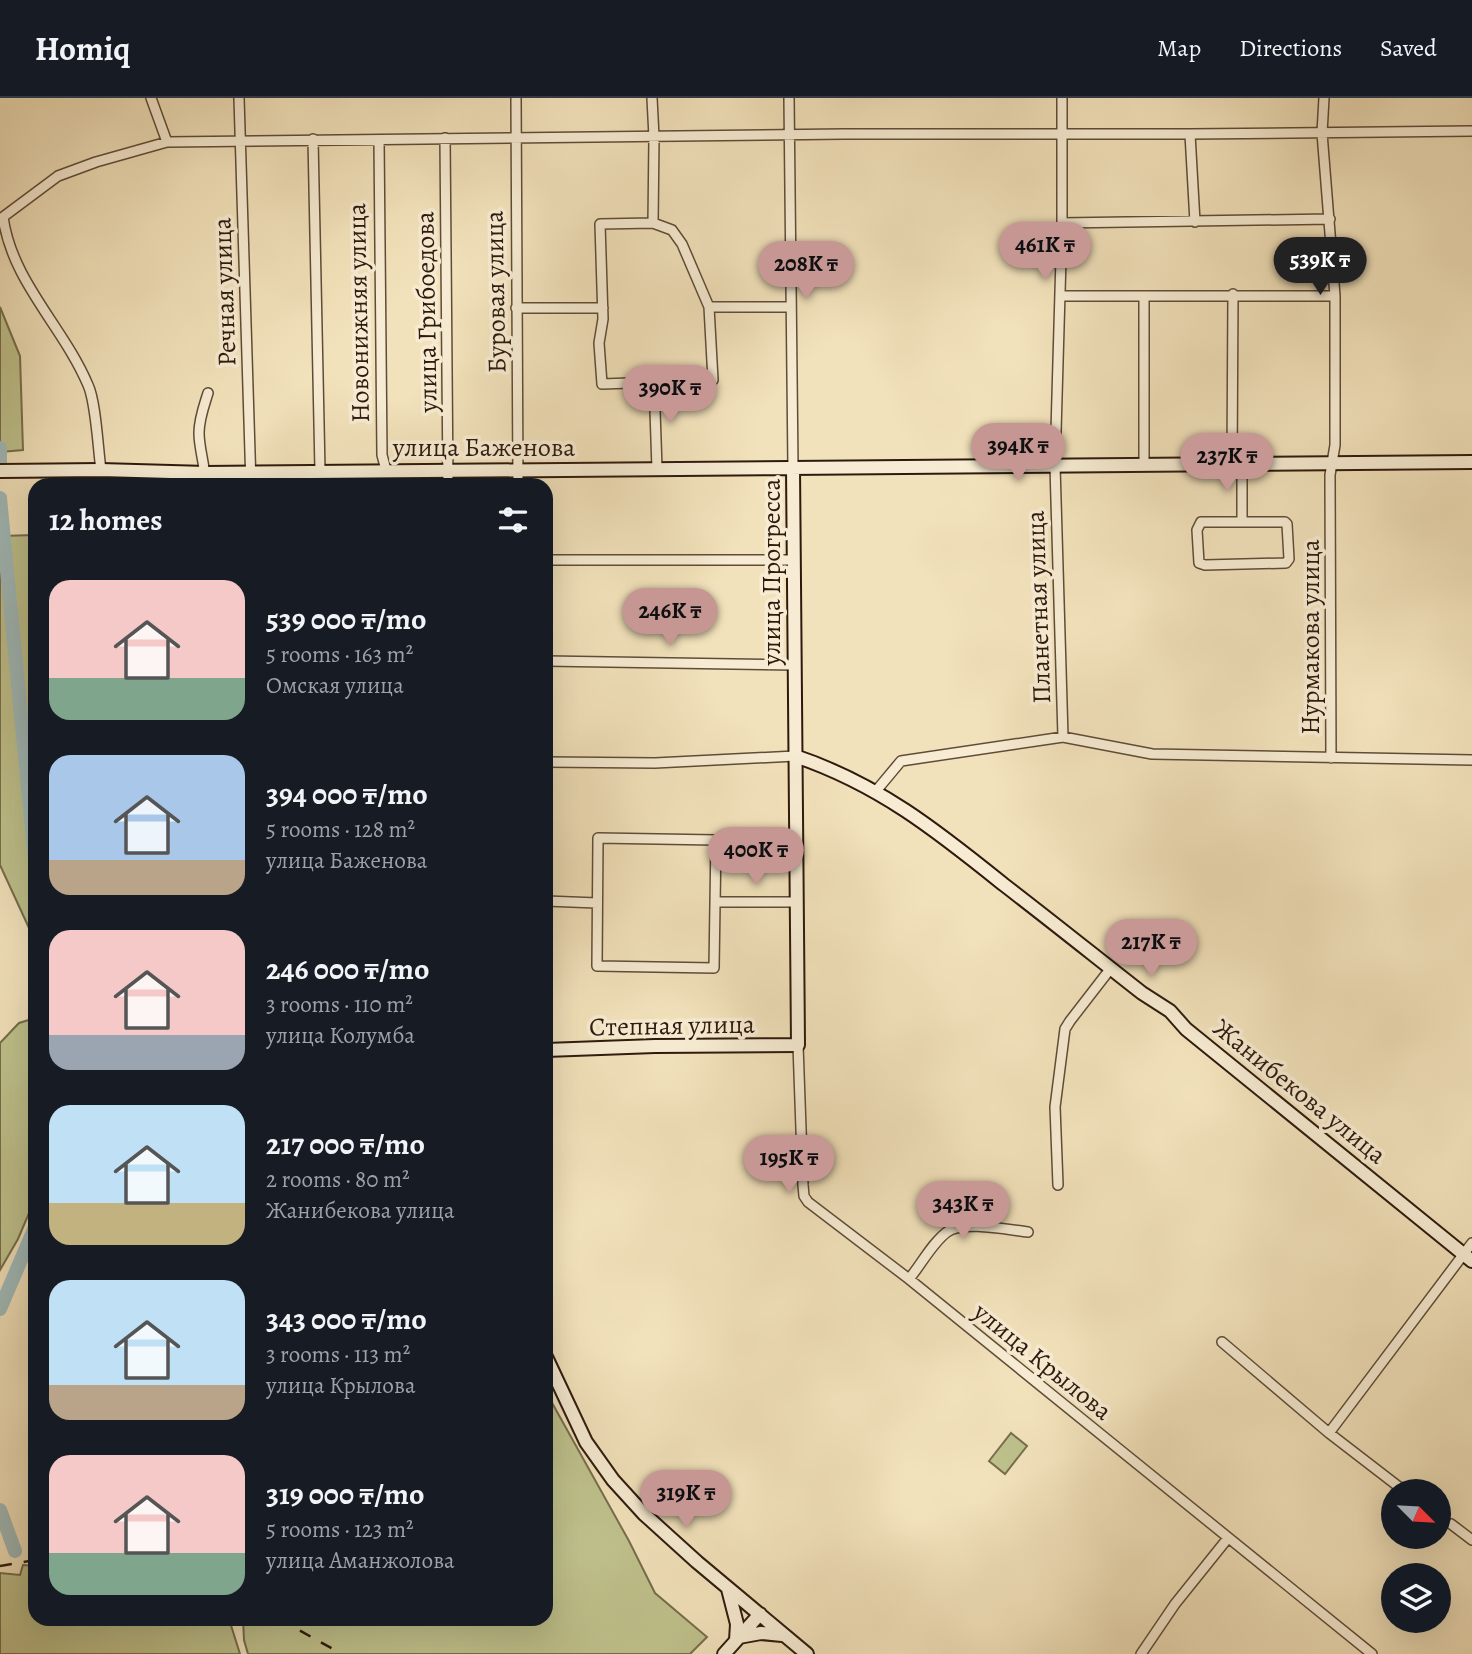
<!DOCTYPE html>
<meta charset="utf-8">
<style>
body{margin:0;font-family:Alegreya,serif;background:#242831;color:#f1f3f6;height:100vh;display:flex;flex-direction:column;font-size:26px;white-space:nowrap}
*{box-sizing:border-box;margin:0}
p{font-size:23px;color:#9ea1a6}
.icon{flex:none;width:38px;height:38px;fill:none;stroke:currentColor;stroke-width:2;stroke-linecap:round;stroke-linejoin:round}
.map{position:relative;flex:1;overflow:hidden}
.drawer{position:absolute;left:28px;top:380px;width:525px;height:1148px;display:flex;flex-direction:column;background:#171b24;border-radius:21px;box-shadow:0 7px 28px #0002}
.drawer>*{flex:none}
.needle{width:46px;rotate:114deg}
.buttons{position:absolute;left:1381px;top:1381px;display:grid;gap:14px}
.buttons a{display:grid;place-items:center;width:70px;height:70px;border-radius:50%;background:#171b24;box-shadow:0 7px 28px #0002;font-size:35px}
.price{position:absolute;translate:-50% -60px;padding:0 16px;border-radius:24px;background:#c59692;color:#111;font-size:23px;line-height:46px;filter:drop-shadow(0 2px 4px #0008)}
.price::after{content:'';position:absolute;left:50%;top:42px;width:21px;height:16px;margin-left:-10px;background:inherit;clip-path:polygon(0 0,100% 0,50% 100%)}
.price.selected{background:#222;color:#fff}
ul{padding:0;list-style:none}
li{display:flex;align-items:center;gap:21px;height:175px;padding:0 21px}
li span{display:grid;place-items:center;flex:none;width:196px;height:140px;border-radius:21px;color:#555}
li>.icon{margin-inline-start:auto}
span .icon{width:84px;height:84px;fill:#fffc;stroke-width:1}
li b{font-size:30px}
h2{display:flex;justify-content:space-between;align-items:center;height:84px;padding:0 21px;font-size:30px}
header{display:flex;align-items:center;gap:42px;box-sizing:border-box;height:98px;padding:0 35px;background:#171b24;border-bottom:2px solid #363941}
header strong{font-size:33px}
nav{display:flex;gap:38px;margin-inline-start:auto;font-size:24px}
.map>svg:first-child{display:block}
.green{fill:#bfc28d;stroke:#766e4d;stroke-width:2}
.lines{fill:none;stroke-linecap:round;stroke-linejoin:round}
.river{stroke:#a0bbbb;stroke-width:14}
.street-casing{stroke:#5f4c38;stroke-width:12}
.secondary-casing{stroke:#2e1a0d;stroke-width:16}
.street{stroke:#f7ecd3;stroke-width:9}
.secondary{stroke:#f7ecd3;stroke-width:12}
.rail{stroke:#2e1a0d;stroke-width:2.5;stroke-dasharray:12 12;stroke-linecap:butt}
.labels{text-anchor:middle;stroke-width:7;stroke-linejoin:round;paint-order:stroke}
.street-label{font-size:26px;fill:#2e1a0d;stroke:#f7ecd3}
</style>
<header>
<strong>Homiq</strong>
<nav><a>Map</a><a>Directions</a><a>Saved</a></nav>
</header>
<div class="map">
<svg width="1472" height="1556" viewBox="0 0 1472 1556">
<rect width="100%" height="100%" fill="#f2e2bb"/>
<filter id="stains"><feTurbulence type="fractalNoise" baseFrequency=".00286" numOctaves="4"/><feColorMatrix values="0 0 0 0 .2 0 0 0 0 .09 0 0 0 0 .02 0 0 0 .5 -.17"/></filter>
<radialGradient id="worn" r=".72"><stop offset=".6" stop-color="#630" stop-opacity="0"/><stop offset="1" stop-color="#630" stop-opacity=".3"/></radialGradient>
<path class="green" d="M0,209L20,258L23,352L0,354Z
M35,437V843L0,767V438Z
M35,920V1101L18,1141L0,1172V945L19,925Z
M546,1294L629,1443L655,1495L707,1539L690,1556H248L244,1542L243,1521H546Z
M1011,1335L1027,1348L1005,1376L989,1363Z
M23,1467L35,1468V1521H229L240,1556H0V1475L20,1477Z"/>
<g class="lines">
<path class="river" d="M0,350V366
M0,400L35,762
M0,1211L35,1129
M0,1412L15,1453"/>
<defs>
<path id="street" d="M151,0L167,44
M239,0L251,387
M516,0L518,387
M652,0L654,39L653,125L672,132L682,146L709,209L713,282L602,286L599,245L603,221L600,126L653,125
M789,0L793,370
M1062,0V125L1055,368L1063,639
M1324,0L1322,35L1335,198V347L1330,377L1331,660
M1190,36L1195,124
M445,40L448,387
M313,41L320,373
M379,42L382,357L386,372
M1062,125L1330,121
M1060,198H1335
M709,209H791
M516,210H603
M654,283L657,371
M1232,366L1233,196
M1144,367V199
M101,372C98,351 96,304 88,287C63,228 12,184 3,119L58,78L96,64L167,44L844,36H1190L1472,33
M205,387C206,369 199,352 199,335C199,321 204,308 208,295
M1242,423V366
M1201,424H1285L1287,426L1289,461L1286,465L1205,467L1199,465L1197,432Z
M546,462H794
M546,563L794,567
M546,664L655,665L795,658
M876,693L901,663L1063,639L1152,656L1472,662
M598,740L716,742L714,870L597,868Z
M546,803L597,805
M715,804H797
M798,947L803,1087L804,1098L808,1104L909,1181L1372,1556
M1058,1087L1055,1009L1065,931L1070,923L1111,870
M909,1181C921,1167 932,1145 947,1134C963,1122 1009,1132 1028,1134
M1222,1244L1329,1335L1403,1392
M1329,1335L1472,1145
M1451,1426L1472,1442
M1141,1556L1175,1506L1228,1440"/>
<path id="secondary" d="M0,373L101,372L206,375L1472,364
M795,658C878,686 936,732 1003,786C1050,822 1096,859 1142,895L1170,913L1186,931L1472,1163
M546,952L655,948L798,947L793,370
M546,1259L586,1344L613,1382L644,1416L697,1464L807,1556
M728,1491L737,1526L736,1542
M739,1539L761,1535L782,1537
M724,1556L760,1516"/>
</defs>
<use href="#street" class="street-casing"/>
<use href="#secondary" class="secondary-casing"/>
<use href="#street" class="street"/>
<use href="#secondary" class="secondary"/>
<path class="rail" d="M0,1468L35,1462
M279,1521L342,1556"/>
</g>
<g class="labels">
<g class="street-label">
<text transform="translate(224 194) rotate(-92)" y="9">Речная улица</text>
<text transform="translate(495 194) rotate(-91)" y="9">Буровая улица</text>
<text transform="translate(426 214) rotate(-91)" y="9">улица Грибоедова</text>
<text transform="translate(358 215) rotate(-91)" y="9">Новонижняя улица</text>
<text x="484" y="358">улица Баженова</text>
<text transform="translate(771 474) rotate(-90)" y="9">улица Прогресса</text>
<text transform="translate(1038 509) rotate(-92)" y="9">Планетная улица</text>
<text transform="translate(1310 539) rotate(-90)" y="9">Нурмакова улица</text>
<text transform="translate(672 927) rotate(-1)" y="9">Степная улица</text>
<text transform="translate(1300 993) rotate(39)" y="9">Жанибекова улица</text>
<text transform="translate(1043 1263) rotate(39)" y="9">улица Крылова</text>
</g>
</g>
<rect width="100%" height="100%" filter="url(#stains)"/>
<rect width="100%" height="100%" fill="url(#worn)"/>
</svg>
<div class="buttons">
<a><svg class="needle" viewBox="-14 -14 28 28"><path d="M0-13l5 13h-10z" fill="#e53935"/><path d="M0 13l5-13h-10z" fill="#9ea1a6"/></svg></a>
<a><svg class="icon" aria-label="layers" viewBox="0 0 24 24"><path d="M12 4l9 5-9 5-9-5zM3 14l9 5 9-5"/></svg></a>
</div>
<b class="price" style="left:1045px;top:184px">461K ₸</b>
<b class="price selected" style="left:1320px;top:199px">539K ₸</b>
<b class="price" style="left:806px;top:203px">208K ₸</b>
<b class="price" style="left:670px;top:327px">390K ₸</b>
<b class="price" style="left:1018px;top:385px">394K ₸</b>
<b class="price" style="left:1227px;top:395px">237K ₸</b>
<b class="price" style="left:670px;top:550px">246K ₸</b>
<b class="price" style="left:756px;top:789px">400K ₸</b>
<b class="price" style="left:1151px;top:881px">217K ₸</b>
<b class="price" style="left:789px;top:1097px">195K ₸</b>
<b class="price" style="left:963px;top:1143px">343K ₸</b>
<b class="price" style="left:686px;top:1432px">319K ₸</b>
<section class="drawer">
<h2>12 homes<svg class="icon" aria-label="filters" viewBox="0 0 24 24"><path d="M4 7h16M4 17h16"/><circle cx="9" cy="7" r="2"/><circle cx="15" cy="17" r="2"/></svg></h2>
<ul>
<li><span style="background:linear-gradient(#f6c9c9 70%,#7fa58c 0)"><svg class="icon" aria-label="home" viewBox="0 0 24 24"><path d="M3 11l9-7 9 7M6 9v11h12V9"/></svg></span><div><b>539 000 ₸/mo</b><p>5 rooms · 163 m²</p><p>Омская улица</p></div></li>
<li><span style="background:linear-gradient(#a9c7e8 75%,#b9a48a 0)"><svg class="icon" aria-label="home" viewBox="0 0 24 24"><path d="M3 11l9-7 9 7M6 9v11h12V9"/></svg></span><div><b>394 000 ₸/mo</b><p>5 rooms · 128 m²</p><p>улица Баженова</p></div></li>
<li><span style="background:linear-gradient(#f6c9c9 75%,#9aa5b1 0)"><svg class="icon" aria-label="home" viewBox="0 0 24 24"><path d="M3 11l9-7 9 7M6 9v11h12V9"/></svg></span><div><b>246 000 ₸/mo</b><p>3 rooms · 110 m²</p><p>улица Колумба</p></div></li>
<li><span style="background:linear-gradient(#bfe0f5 70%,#c2b280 0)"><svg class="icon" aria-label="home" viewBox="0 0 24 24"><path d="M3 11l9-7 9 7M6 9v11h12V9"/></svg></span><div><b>217 000 ₸/mo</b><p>2 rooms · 80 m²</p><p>Жанибекова улица</p></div></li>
<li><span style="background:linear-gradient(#bfe0f5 75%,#b9a48a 0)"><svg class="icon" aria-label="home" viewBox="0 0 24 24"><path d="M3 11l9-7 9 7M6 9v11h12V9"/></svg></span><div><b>343 000 ₸/mo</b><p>3 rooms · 113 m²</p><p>улица Крылова</p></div></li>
<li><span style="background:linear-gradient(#f6c9c9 70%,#7fa58c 0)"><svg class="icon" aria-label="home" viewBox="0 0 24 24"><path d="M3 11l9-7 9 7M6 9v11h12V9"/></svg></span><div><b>319 000 ₸/mo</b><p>5 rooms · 123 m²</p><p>улица Аманжолова</p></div></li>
</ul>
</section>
</div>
